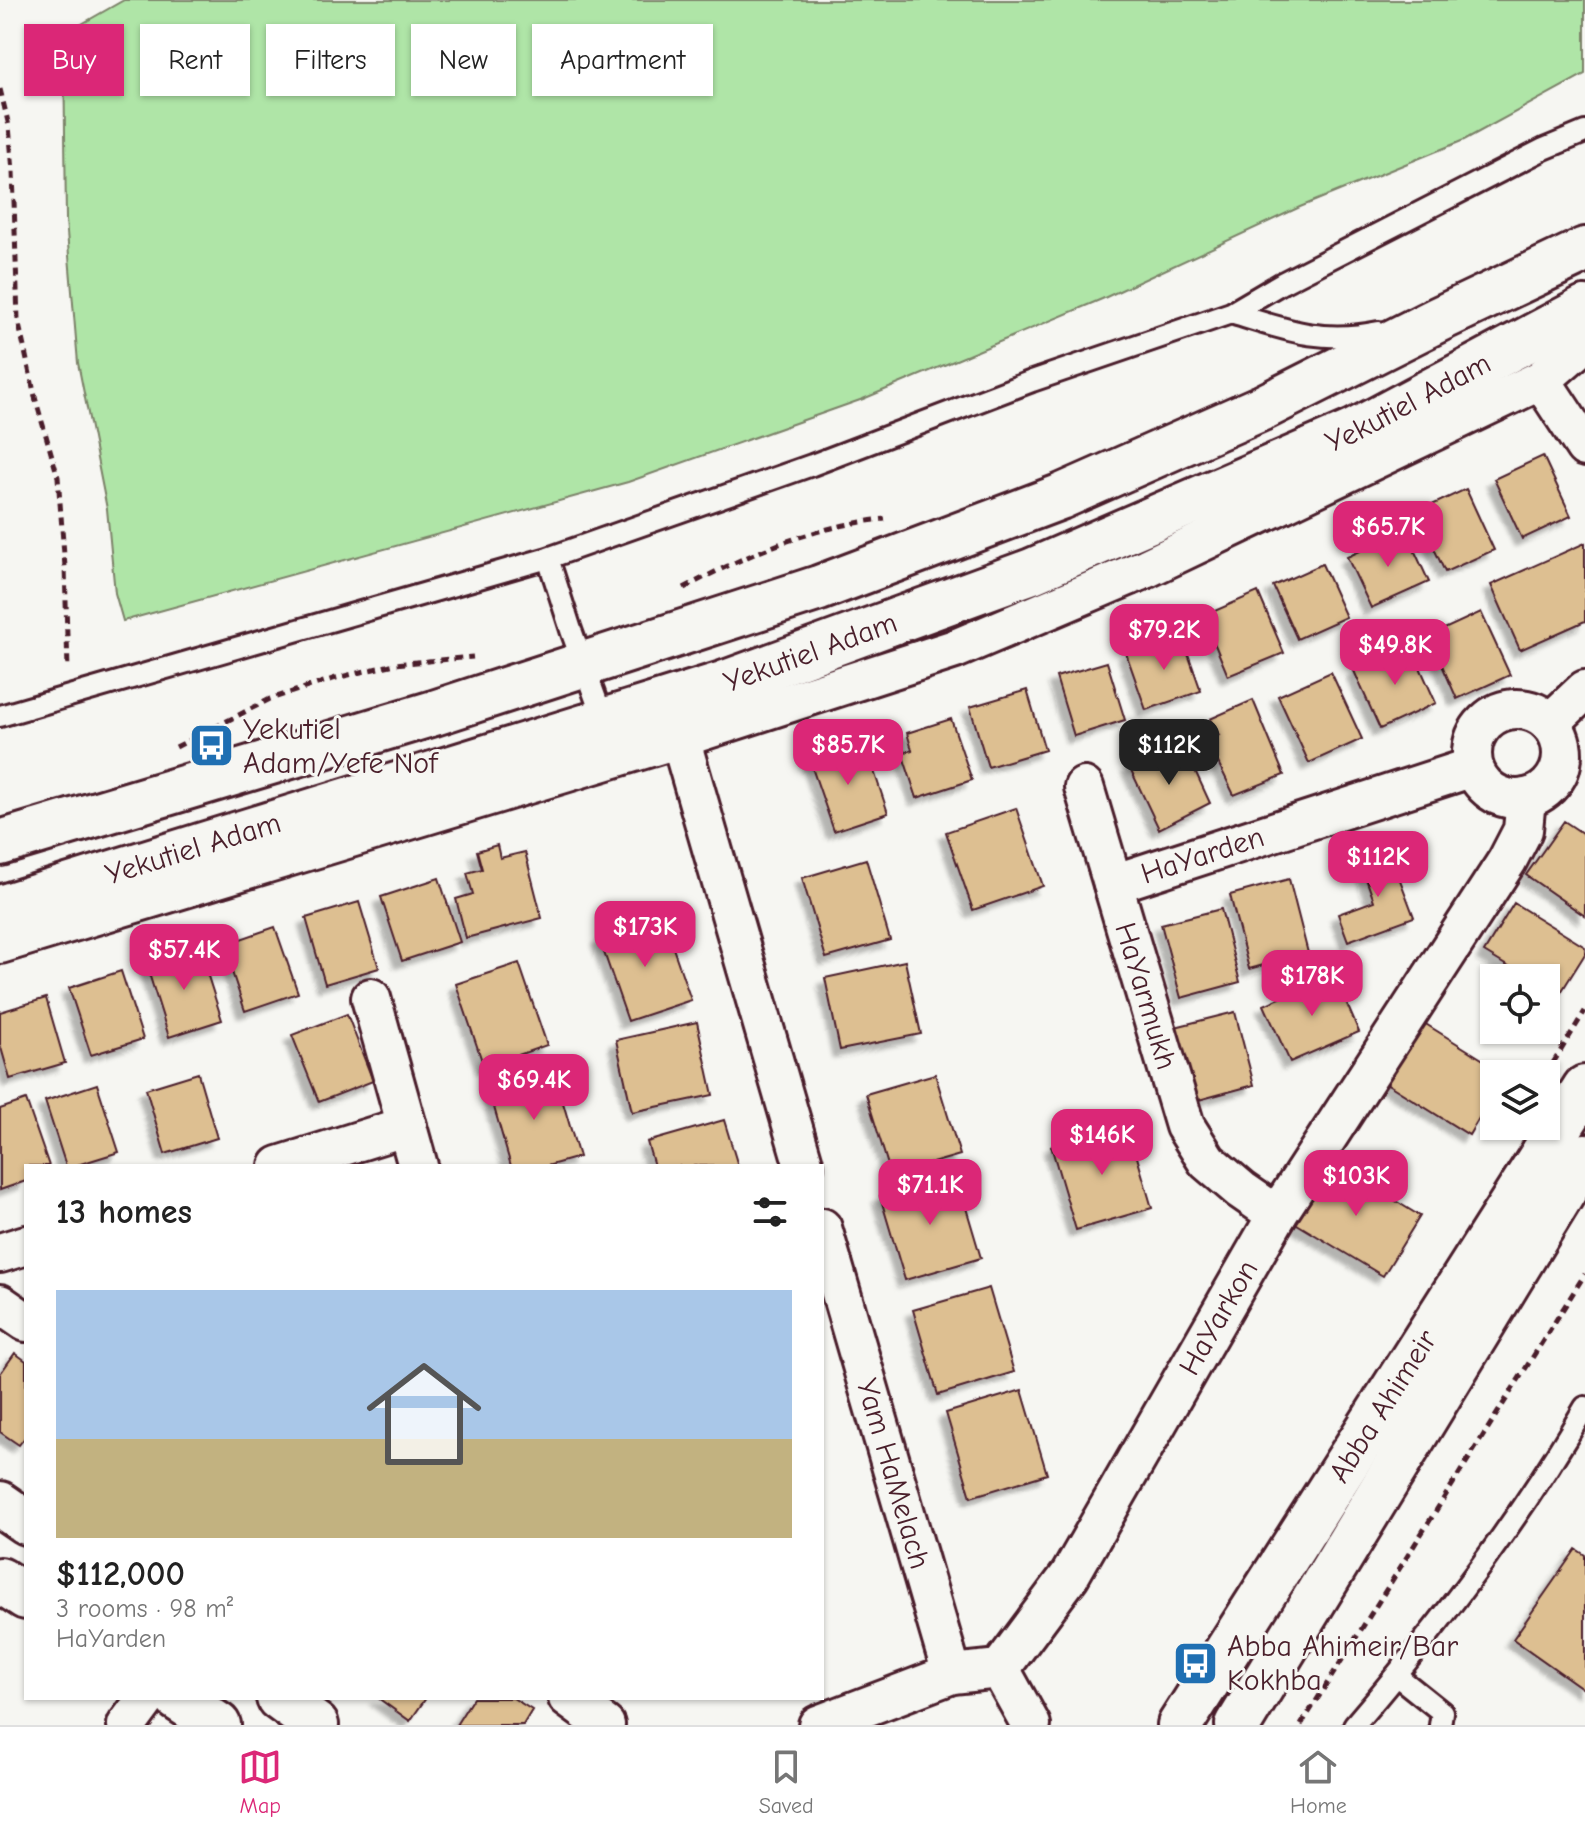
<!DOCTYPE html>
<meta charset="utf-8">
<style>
body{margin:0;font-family:"Comic Neue",sans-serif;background:#f6f6f6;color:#222;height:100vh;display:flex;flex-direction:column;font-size:30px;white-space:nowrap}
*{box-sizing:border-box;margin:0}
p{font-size:26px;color:#767676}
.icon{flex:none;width:44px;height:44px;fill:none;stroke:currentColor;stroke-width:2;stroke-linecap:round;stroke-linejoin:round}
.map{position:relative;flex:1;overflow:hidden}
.sheet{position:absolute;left:24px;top:1164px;width:800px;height:536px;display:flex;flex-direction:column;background:#fff;border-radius:0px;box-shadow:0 2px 6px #0004}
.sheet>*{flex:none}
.guide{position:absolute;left:24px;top:24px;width:800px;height:72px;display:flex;gap:16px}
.tools{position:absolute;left:1480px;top:964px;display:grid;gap:16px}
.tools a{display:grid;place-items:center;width:80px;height:80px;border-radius:0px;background:#fff;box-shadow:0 2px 6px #0004;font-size:40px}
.price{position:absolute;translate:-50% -68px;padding:0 18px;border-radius:16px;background:#db2777;color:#fff;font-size:26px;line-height:52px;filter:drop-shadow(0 2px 4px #0008)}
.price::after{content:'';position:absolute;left:50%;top:48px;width:24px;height:18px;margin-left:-12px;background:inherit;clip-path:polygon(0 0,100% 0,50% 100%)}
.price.active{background:#222;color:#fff}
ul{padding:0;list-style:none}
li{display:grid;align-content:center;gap:16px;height:424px;padding:0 32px}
li span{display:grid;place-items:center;height:248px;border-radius:0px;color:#555}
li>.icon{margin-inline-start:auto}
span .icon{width:144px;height:144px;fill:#fffc;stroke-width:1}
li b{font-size:34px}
h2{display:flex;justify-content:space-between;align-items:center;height:96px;padding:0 32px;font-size:34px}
.tag{padding:0 28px;border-radius:0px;background:#fff;box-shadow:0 2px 6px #0004;font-size:28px;line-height:72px}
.tag.active{background:#db2777;color:#fff}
.tab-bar{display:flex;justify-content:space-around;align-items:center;height:112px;border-top:2px solid #e0e0e0;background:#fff;font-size:22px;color:#767676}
.tab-bar a{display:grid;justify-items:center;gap:4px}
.tab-bar .active{color:#db2777}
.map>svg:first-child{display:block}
.green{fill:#afe5a7;stroke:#7c8269;stroke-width:2}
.building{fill:#ddbf91;stroke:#4a1f2b;stroke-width:2;filter:url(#shadow)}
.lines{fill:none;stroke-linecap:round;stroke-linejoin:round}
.service-casing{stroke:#4a1f2b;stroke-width:26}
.minor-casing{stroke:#4a1f2b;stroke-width:44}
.tertiary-casing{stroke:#4a1f2b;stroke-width:50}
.secondary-casing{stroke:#4a1f2b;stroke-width:50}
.path{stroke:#4a1f2b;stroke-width:5;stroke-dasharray:8 6;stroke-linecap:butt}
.service{stroke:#f6f6f2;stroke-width:20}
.minor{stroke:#f6f6f2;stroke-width:38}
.tertiary{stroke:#f6f6f2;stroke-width:44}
.secondary{stroke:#f6f6f2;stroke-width:44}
.labels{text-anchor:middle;stroke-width:6;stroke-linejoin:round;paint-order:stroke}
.street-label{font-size:30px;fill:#4a1f2b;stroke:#f6f6f2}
.poi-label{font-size:30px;fill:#4a1f2b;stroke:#f6f6f2;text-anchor:start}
</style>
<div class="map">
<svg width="1585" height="1725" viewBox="0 0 1585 1725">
<defs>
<filter id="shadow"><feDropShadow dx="-7" dy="7" stdDeviation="2" flood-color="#0004"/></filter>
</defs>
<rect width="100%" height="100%" fill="#f6f6f2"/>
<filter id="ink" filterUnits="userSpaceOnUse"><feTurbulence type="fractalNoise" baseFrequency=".0125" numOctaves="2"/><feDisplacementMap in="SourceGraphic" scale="16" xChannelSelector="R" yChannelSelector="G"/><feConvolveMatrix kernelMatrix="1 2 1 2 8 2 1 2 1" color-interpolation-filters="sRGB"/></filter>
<g filter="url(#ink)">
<path class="green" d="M124,0H1585V74L1464,140L1300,207L1102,299L863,399L628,482L123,621L115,593L107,509L78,363L66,220L64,45L80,25Z"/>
<path class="building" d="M1543,456L1571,516L1522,539L1494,479Z
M1466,489L1494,550L1445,572L1417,512Z
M1405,530L1429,582L1371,608L1347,557Z
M1585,543V621L1520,650L1491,585Z
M1322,564L1346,617L1297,639L1273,586Z
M1258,592L1284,653L1228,676L1203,616Z
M1481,612L1510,675L1457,699L1429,636Z
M1181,634L1201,691L1146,710L1126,653Z
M1410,645L1436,703L1380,729L1354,671Z
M1107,662L1125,720L1074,736L1056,677Z
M1331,672L1362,739L1309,763L1278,696Z
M1027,690L1045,750L988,767L970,707Z
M1253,700L1284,775L1234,795L1207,740L1219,735L1210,719Z
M951,719L972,780L917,798L902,753L912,750L907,733Z
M835,746L840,759L867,750L888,813L834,831L808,756Z
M1159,750L1164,764L1187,753L1210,803L1159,829L1129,766Z
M1016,808L1043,886L973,910L946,832Z
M1564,821L1585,835V916L1526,875Z
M497,845L500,858L525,852L542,918L466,938L456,899L473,894L467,873L482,869L477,851Z
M1388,848L1414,917L1348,941L1338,914L1374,901L1359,859Z
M866,859L890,940L826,958L802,878Z
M439,878L460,942L402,961L381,897Z
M1289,879L1308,953L1249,969L1230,895Z
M359,902L379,968L325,984L306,918Z
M1514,903L1585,947V954L1558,997L1546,990V978H1527L1484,952Z
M1221,909L1240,982L1181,998L1161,924Z
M662,916L691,1000L628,1021L599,938Z
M275,927L298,993L245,1011L223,945Z
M199,948L222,1020L169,1037L146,964Z
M905,961L921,1034L840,1050L825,978Z
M519,963L547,1045L484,1067L456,984Z
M121,971L143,1039L91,1055L69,988Z
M1334,974L1359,1032L1290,1062L1264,1005Z
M46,998L65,1063L10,1079L0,1044V1012Z
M1235,1012L1254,1085L1195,1101L1175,1027Z
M347,1014L373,1081L319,1102L292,1035Z
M1416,1018L1506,1074H1494V1093L1469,1135L1378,1078Z
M697,1022L713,1095L632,1112L616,1040Z
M554,1072L579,1157L547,1166H511L489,1090Z
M198,1073L217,1138L165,1154L146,1089Z
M935,1074L960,1155L891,1175L866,1094Z
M97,1084L119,1152L74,1166H66L45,1101Z
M26,1100L49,1166H26V1181L0,1190V1109Z
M724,1120L738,1166H654L647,1142Z
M1127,1123L1152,1208L1076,1230L1051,1146Z
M1329,1160L1420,1216L1383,1276L1292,1221Z
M956,1174L981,1258L905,1280L880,1196Z
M989,1288L1014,1372L938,1395L913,1310Z
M15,1353L26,1361V1436L19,1445L0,1432V1374Z
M1022,1390L1047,1474L971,1497L946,1413Z
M1576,1549L1585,1555V1690L1513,1639Z
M378,1698H426L410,1721Z
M473,1698H513L532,1710L523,1725H456Z"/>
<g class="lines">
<defs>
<path id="service" d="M1231,313C1286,330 1321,344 1379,332
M548,558L571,630L603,719
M0,716L548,558L812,465L1032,381L1231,313L1282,283L1544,149L1585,132
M1397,1676L1442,1712L1440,1725
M1354,1725C1440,1625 1519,1521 1585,1407"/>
<g id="minor">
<path d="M1541,380L1585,447"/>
<circle cx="1517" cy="754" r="45"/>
<path d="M1550,723L1585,690"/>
<path d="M680,738L804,1166"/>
<path id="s1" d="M1084,787L1185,1126L1207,1161L1241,1190L1277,1215"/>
<path id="s2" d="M1113,884L1473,767"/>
<path d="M0,944L680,738L955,649L1147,568L1541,380L1585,342"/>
<path d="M371,998L418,1166"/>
<path d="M279,1166L407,1126"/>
<path id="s3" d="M822,1228L952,1674"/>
<path d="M0,1253L26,1245"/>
<path d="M0,1304L26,1322"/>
<path d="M1000,1669L1031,1725"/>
<path d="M568,1698L605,1725"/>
<path d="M127,1725L147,1698"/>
<path id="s4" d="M818,1725L952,1674L1000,1669L1070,1575L1277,1215L1507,861L1523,830L1526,798"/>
</g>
<g id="tertiary">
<path id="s5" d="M1180,1725L1585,1088"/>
<path d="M1238,1725L1585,1156"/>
</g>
<g id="secondary">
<path d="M0,843L434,713L819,588L1060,497L1264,407L1437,320L1585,250"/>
<path id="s6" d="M0,908L723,684L1032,571L1354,432L1585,309"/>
<path d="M0,1504L26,1522"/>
<path d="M0,1580L26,1597"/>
<path d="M177,1698L218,1725"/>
<path d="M279,1698L316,1725"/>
</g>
</defs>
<use href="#service" class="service-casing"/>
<use href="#minor" class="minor-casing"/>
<use href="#tertiary" class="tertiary-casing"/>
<use href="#secondary" class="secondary-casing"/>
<path class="path" d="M0,89L9,126L13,171L18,320L36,401L58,477L65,567L68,670
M684,588C748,554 812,526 885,519
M176,747L270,699L336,678L395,664L473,657
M1553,1063L1585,1011
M1301,1725L1585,1274"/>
<use href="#service" class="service"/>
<use href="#minor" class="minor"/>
<use href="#tertiary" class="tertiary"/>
<use href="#secondary" class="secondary"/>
</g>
</g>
<defs>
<symbol id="bus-square" viewBox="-11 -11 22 22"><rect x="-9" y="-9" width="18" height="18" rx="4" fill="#1f6fb2" stroke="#f6f6f2"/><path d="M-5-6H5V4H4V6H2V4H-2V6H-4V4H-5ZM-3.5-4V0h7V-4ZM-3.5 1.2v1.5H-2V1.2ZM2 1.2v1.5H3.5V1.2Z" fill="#fff"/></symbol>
</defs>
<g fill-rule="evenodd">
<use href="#bus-square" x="186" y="720" width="51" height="51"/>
<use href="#bus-square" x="1170" y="1638" width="51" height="51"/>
</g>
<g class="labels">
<g class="street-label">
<text dy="10" stroke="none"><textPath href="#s6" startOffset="1498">Yekutiel Adam</textPath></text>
<text dy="10" stroke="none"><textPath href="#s6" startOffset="850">Yekutiel Adam</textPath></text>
<text dy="10" stroke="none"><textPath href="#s6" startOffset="202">Yekutiel Adam</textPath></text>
<text dy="10" stroke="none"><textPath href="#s2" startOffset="94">HaYarden</textPath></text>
<text dy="10" stroke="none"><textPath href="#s1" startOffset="218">HaYarmukh</textPath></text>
<text dy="10" stroke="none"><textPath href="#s4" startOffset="606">HaYarkon</textPath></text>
<text dy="10" stroke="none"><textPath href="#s5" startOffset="378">Abba Ahimeir</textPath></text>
<text dy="10" stroke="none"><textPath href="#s3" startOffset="256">Yam HaMelach</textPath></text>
</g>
<g class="poi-label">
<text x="243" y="739">Yekutiel<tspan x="243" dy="34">Adam/Yefe Nof</tspan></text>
<text x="1227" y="1656">Abba Ahimeir/Bar<tspan x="1227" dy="34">Kokhba</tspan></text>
</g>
</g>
</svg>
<div class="tools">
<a><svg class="icon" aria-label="locate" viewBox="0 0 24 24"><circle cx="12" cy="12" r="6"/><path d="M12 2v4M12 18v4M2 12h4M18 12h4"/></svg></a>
<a><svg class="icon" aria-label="layers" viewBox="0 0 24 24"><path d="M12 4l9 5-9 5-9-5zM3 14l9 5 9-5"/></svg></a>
</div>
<b class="price" style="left:1388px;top:569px">$65.7K</b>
<b class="price" style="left:1164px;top:672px">$79.2K</b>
<b class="price" style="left:1395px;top:687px">$49.8K</b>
<b class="price" style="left:848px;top:787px">$85.7K</b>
<b class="price active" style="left:1169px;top:787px">$112K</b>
<b class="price" style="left:1378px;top:899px">$112K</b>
<b class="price" style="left:645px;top:969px">$173K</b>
<b class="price" style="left:184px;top:992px">$57.4K</b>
<b class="price" style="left:1312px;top:1018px">$178K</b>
<b class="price" style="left:534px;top:1122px">$69.4K</b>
<b class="price" style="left:1102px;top:1177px">$146K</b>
<b class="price" style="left:1356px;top:1218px">$103K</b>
<b class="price" style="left:930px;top:1227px">$71.1K</b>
<div class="guide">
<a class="tag active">Buy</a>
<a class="tag">Rent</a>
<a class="tag">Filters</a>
<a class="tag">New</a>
<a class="tag">Apartment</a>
</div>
<section class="sheet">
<h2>13 homes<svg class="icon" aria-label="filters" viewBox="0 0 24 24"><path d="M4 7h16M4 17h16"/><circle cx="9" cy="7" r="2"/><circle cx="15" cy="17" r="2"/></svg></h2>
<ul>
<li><span style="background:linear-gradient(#a9c7e8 60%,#c2b280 0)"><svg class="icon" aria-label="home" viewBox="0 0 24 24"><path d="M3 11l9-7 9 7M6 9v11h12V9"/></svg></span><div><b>$112,000</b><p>3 rooms · 98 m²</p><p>HaYarden</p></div></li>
</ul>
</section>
</div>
<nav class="tab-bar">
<a class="active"><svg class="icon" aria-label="map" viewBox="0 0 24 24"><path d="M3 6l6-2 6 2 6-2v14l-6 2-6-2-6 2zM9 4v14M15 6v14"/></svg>Map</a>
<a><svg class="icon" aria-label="saved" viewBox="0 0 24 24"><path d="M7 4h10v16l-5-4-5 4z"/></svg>Saved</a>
<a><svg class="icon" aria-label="home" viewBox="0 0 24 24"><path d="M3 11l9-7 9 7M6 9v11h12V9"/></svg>Home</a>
</nav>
